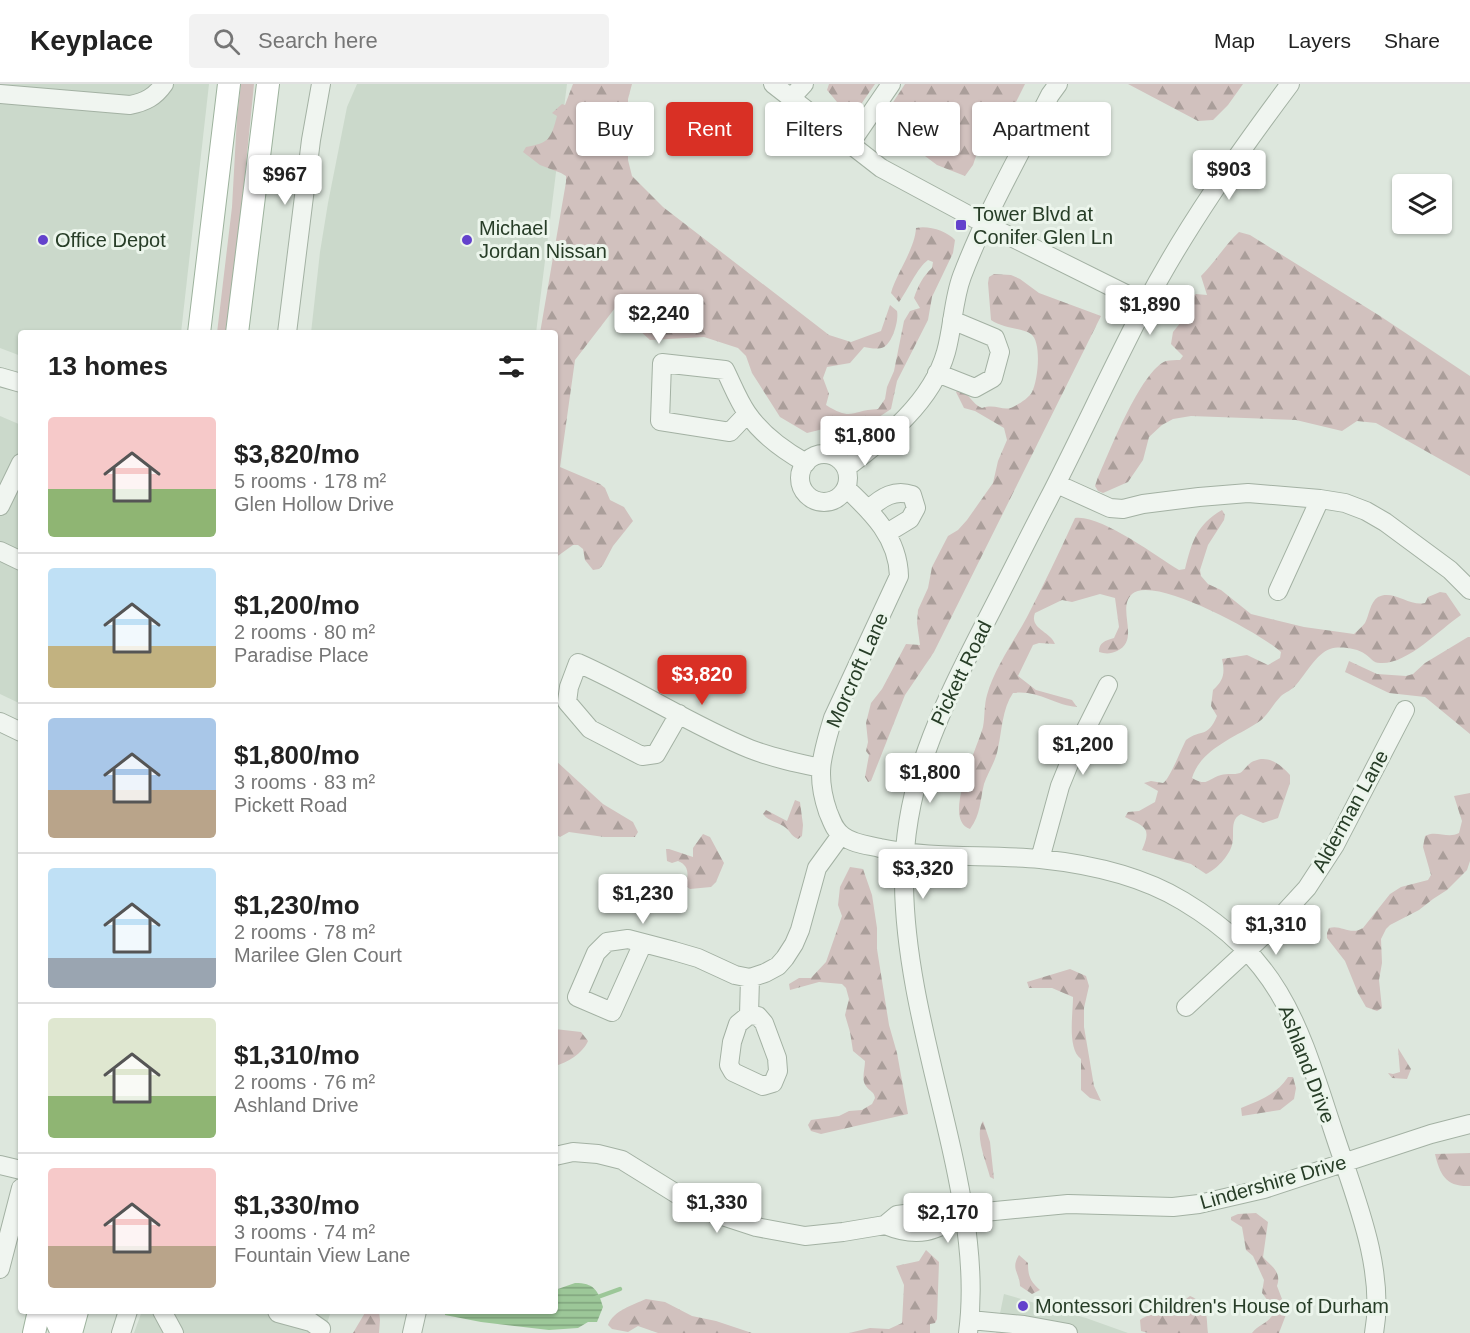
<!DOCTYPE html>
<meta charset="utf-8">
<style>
body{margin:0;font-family:Helvetica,sans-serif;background:#f2f2f2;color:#222;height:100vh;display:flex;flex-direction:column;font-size:22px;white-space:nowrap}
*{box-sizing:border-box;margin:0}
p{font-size:20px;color:#767676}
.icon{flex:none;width:33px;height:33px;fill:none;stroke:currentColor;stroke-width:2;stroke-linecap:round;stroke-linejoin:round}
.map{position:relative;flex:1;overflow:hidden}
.drawer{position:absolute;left:18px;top:246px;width:540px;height:984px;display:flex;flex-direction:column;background:#fff;border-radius:6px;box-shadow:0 2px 4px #0004}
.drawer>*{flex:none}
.banner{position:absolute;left:576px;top:18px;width:570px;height:54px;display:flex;gap:12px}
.controls{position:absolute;left:1392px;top:90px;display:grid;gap:12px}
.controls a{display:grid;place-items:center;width:60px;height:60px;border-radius:6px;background:#fff;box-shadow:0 2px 4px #0004;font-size:30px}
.price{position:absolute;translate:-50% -51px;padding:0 14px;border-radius:6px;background:#fff;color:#222;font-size:20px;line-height:39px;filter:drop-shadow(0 2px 3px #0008)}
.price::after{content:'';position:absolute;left:50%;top:36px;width:18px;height:14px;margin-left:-9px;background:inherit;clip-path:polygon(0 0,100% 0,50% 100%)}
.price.active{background:#d93025;color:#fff}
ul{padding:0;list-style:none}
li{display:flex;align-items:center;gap:18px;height:150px;padding:0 30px}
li+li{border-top:2px solid #e0e0e0}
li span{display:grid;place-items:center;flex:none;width:168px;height:120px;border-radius:6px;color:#555}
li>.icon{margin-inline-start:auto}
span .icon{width:72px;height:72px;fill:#fffc;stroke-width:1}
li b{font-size:26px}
h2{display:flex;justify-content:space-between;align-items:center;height:72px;padding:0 30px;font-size:26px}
.chip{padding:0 21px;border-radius:6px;background:#fff;box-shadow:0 2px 4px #0004;font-size:21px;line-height:54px}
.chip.active{background:#d93025;color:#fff}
header{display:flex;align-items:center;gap:36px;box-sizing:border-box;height:84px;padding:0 30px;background:#fff;border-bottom:2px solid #e0e0e0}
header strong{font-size:28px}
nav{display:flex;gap:33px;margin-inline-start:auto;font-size:21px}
.search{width:420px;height:54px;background:#f2f2f2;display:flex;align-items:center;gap:15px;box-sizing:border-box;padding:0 21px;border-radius:6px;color:#767676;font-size:22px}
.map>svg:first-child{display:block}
.built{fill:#cbd9cb}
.grass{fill:#d1c1be}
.forest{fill:url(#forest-firs)}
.water{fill:url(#water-rules)}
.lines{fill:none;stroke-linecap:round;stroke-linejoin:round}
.stream{stroke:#9cc798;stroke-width:4.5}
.minor-casing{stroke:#a3b1a3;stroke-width:20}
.major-casing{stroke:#9db29d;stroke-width:24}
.minor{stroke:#f0f5f0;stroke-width:18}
.major{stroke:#fff;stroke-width:22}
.poi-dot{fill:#6342cc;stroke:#ecf5ec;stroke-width:2}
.labels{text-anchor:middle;stroke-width:6;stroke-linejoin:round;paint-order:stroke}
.poi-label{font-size:20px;fill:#273d27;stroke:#ecf5ec;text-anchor:start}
.street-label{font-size:20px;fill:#273d27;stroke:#ecf5ec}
</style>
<header>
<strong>Keyplace</strong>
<div class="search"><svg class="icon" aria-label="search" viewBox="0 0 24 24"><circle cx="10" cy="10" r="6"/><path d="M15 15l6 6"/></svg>Search here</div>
<nav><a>Map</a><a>Layers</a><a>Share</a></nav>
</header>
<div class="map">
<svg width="1470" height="1249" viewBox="0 0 1470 1249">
<defs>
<pattern id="forest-firs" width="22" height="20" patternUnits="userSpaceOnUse" patternTransform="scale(1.5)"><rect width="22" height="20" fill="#d1c1be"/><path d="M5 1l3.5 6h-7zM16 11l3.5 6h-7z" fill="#aa9e9a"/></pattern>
<pattern id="water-rules" width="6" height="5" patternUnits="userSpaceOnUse" patternTransform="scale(1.5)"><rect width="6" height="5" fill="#9cc798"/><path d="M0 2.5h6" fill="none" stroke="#7fa37c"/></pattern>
</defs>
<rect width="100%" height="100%" fill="#dde7dd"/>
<path class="built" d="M0,0H209L181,249H21V272L0,264Z
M357,0H567L536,249H311L320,168L328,119L347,23Z
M0,332L21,341V620L0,610Z
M1004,1210L1086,1234L1128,1249H996Z
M142,1227H331L324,1249H134Z"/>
<path class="grass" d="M241,0H254L244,100L241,162L230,249H217L232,123L237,33Z"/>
<path class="forest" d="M573,0H632L628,15V76L632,92L663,123L829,251L851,258L881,247L890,221L897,227C899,236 893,258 884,263C878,266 870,264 864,263L850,279L827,283L823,294L829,310L826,321C853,338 851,326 878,325L885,315L887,303L894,287L904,237L910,227L920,224L914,214C918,202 923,192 932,184L933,178L928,176C917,184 908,206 899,218L891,209C896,190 915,165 916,144C928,141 947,147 955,156L953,169L932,213L928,236L897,297L891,325L873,337L835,342L807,349L780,333L752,289L746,272L738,264L704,253L650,256L615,224L575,276L560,383L600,400L605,404L610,416L624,423L633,437L613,462L603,481L599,485L593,486L585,476L583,465L578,461H573L555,474V249H540L566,98V92L561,89L540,81L523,68L526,63C549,59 551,55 557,32L552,29L562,20L565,21Z
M829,0H875L855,29L842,24L827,6Z
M905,0H1025L1014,22L1005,19L993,22L973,81L965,92L937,81L885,42L884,32Z
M1128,0H1243L1228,21L1213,36L1198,37Z
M1239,148L1250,151L1380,232L1470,292V392L1376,339L1357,337L1342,347L1296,336L1191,332L1173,335L1162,341L1149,353L1143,376L1128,398L1103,409L1098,407L1095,402L1097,396C1108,371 1141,286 1166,277C1170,276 1176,276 1180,276L1183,272L1171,260L1173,248L1185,233C1183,220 1185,218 1196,210L1207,211L1201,192C1215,178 1225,161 1239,148Z
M994,190L1011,191L1020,195L1039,209L1101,232L934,568L905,611L871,697L868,698L865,693L869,671L866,667L868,658L866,639L871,619L882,605L906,560L920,561L917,539L918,526L928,504L932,483L948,452L958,446L967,436L993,399L998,377L1007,356L1004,344L975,327L964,324L956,308L959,305C969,309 972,320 982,324C996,319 1003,328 1013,323C1019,320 1029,314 1032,308C1038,297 1042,258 1031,250C1023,244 1004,245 991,236L988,199L989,193Z
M1222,426L1225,431L1224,436L1208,461L1200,486L1201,492L1208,500L1221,506L1251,530L1304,543L1354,550C1358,546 1362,543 1365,539C1369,532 1370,518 1378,513C1393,505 1410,523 1425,519L1428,513L1440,508L1446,509L1461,531C1439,546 1407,581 1380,579C1373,579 1371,574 1365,570C1357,564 1339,562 1330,565C1317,569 1305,591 1296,601C1292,606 1286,608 1281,612C1273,620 1267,633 1257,639C1234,654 1201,665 1192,694C1208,703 1207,695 1221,691C1227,689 1234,691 1240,689C1245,686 1248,679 1254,677C1269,670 1282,682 1290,691V699L1278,734L1263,739L1241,730C1229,736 1235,750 1232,761C1229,772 1216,786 1206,790L1191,780L1142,766C1152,743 1145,743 1125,733L1128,728L1139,727L1155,718L1158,707L1144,699L1151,697L1163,699C1170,695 1181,665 1186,656C1202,644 1207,655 1217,632L1211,622L1213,606C1224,596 1225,589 1222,575L1247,571L1268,581L1280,574L1281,568C1263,551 1154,490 1132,510C1116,525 1141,556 1117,567C1111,570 1105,570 1099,568C1099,558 1105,557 1114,554L1119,543L1115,514L1100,510L1072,518L1062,516L1035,529C1029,545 1050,547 1055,560L1039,559L1033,561L1018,592L1036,606L1072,616L1077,623C1053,621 1039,606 1013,609C1002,625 1002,647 998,664C996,677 988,688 984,700C980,716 981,730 970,745C941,736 978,663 983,643C985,633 984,621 987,611C994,585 1014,557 1027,533C1044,500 1060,467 1075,434C1100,430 1156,472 1179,486L1185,485C1192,458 1196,441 1222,426Z
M1468,553H1470V650L1425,613L1389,609L1345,588L1349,577L1377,590L1406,592L1413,590L1425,579Z
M555,676L603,720L633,738L638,748L635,753H604L569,748L560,753L555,750Z
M1470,709V777L1467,786L1447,806L1433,815L1419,826L1390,841L1386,845L1381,855L1382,879L1379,896L1382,924L1377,927L1366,923L1358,909L1345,877L1327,854V849L1329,844C1341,840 1350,852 1363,844L1390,810L1401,803L1428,796L1431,791L1423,763L1425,752C1436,746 1448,755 1459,749L1462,737L1454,712Z
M795,716L800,718L803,741L802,752L798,755C791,752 791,748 786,744C779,738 769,738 763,730L766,726L787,737Z
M703,750L710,753L724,779L716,798L711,803L690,805L686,802C688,791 690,782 678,777L672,779L667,777L666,765H669L693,773V764Z
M850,783L863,785L872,811L877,844V865L889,941L897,969L908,1030L821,1050L811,1047L808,1041L811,1036L839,1032L849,1027L862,1026L872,1020L875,1014C874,1007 870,1008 866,1002C861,996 865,985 865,977L853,967L850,948L845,931L849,915L846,904L842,900L819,898L790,906L789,900L799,894H811L826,878L842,832L838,821L840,803Z
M1070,885L1086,892L1089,902L1084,924V943L1094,1002L1101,1017L1090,1014L1081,1006V975C1067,965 1073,930 1073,913L1052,904H1029L1027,898Z
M555,945L581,948L588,957C583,969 567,979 555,982Z
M1398,964L1411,985L1407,995L1392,994L1388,989L1393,990L1400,988Z
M1288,993H1293L1296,1004L1294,1015L1280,1026L1242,1032L1241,1024C1260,1016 1276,1011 1288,993Z
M983,1037L990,1058L994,1095L990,1093C986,1077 974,1051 983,1037Z
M1470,1069V1102C1446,1103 1440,1091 1435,1070Z
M1256,1129L1268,1138L1263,1173C1271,1182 1282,1188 1277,1202L1287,1228L1279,1249H1252C1259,1239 1272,1240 1274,1225L1262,1209L1264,1196L1253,1172L1246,1166L1242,1143L1231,1136V1133L1238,1130Z
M926,1166L939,1178L937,1235L935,1239L930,1240V1249H849L870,1244L889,1245L902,1239L904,1201L896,1182L919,1177Z
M1019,1171L1028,1179C1028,1192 1030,1197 1040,1206L1032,1210L1020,1202C1020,1189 1010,1185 1019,1171Z
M1190,1212C1209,1220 1206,1231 1208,1249H1148L1141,1247L1140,1236C1152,1228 1153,1233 1164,1230C1174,1227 1182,1218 1190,1212Z
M646,1215L665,1218L692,1232L716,1237L752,1249H658L638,1242L628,1248L612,1245L608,1241C614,1226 633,1221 646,1215Z
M366,1227H379L380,1236L379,1249H353Z"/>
<path class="water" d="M575,1199C594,1199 598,1206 603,1223L597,1238H588L578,1244L549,1246L481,1238L445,1231V1227H555V1206Z"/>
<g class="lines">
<path class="stream" d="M595,1214L620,1205"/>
<defs>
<path id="minor" d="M773,0L881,84L985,140L1146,220
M0,10L130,21C145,18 155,13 164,0
M791,14L804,0
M850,60L891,0
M287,249L311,56L321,0
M937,289L975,304L993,294L1000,268L995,254L952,236
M0,293L21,299
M747,330L730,348L660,337L662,279L725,286C732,300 738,316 747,329C762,351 783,366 806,379
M800 394a24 24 0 1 1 48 0a24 24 0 1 1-48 0Z
M846,384C886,354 932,318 946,268C953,243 953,216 962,192C986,129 1020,70 1050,11L1058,0
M1057,400L1110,424L1123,425L1143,420L1199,413L1248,409L1320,415L1345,419L1366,427L1385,438L1450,486L1470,506
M846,404C873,429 898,454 899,492L833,634C822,671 815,690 828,728C832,737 834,746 843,752C853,760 868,761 880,764C932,775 986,770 1040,775C1088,780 1142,792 1183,817C1283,877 1299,943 1333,1046C1353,1108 1386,1183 1374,1249
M0,422L21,379
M869,425C882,413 895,405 912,411L916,424L910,435L887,449
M0,467L21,477
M1278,507L1320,415
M679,630L656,670L642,672L590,645L567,618L569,603L578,579C637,605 691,641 750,665C773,674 797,679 821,684
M0,638L21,648
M1040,775L1060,702L1071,675L1108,601
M643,859L612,928L577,913L596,869L607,858L628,855L674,867L698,874L735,891L750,894L765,889L778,882L785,874L794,860L800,846L817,784L841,751
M1186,923L1264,851L1307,804L1335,761L1405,626
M749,931L758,932L764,939L777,974L778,987L773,999L763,1002L733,988L729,981L732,958L738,940L749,931L750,894
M555,1072L573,1068L598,1070L622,1076L701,1125L756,1143L805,1152L843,1148L885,1141L897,1131L936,1126L964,1130L1068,1120L1173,1123L1199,1120L1264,1105L1431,1050L1470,1040
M0,1081L21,1086
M885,1141C919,1155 934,1147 964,1130
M0,1185L21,1104
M162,1227L174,1249
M277,1227L278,1229L311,1238L321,1245L320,1249
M970,1236L1024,1241L1068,1249
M121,1249L128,1227
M412,1249L417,1227
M968,1249C976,1189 965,1126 952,1067C933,981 905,889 904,800C902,703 940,627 983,543C1005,501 1026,458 1048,416C1081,352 1111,286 1145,221C1186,143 1237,71 1290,0"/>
<path id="major" d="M199,249L229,0
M237,249L268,0
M58,1227L57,1238L62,1249
M34,1249L39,1227
M71,1249L77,1227"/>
</defs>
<use href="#minor" class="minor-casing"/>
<use href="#major" class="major-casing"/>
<use href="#minor" class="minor"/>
<use href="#major" class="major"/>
</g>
<g class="poi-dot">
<rect x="955" y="135" width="12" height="12" rx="3"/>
<circle cx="43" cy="156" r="6"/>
<circle cx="467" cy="156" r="6"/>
<circle cx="1023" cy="1222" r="6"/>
</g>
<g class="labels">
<g class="poi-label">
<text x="973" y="137">Tower Blvd at<tspan x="973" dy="23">Conifer Glen Ln</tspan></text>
<text x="479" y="151">Michael<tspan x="479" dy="23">Jordan Nissan</tspan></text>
<text x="55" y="163">Office Depot</text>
<text x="1035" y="1229">Montessori Children's House of Durham</text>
</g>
<g class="street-label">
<text transform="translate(857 586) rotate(-66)" y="7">Morcroft Lane</text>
<text transform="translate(961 589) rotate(-64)" y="7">Pickett Road</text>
<text transform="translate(1350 727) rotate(-61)" y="7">Alderman Lane</text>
<text transform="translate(1307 980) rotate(69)" y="7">Ashland Drive</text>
<text transform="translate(1273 1098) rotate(-16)" y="7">Lindershire Drive</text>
</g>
</g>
</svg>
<div class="controls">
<a><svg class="icon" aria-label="layers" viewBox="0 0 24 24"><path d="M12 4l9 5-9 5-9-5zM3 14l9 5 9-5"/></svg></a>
</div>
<b class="price" style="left:1229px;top:117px">$903</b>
<b class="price" style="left:285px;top:122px">$967</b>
<b class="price" style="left:1150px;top:252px">$1,890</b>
<b class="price" style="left:659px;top:261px">$2,240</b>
<b class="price" style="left:865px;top:383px">$1,800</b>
<b class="price active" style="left:702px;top:622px">$3,820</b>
<b class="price" style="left:1083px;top:692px">$1,200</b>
<b class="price" style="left:930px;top:720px">$1,800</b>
<b class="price" style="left:923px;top:816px">$3,320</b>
<b class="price" style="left:643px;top:841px">$1,230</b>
<b class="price" style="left:1276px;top:872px">$1,310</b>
<b class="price" style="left:717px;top:1150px">$1,330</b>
<b class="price" style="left:948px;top:1160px">$2,170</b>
<div class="banner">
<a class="chip">Buy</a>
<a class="chip active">Rent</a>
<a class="chip">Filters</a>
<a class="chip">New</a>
<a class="chip">Apartment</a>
</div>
<section class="drawer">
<h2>13 homes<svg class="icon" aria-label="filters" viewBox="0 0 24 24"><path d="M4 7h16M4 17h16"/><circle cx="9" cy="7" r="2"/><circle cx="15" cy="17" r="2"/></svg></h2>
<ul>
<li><span style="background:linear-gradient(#f6c9c9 60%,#8fb573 0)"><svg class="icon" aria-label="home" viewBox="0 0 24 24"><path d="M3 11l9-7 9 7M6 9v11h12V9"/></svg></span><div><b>$3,820/mo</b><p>5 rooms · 178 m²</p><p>Glen Hollow Drive</p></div></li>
<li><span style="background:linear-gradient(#bfe0f5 65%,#c2b280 0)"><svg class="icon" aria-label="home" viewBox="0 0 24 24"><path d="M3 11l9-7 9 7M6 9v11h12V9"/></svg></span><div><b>$1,200/mo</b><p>2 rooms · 80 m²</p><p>Paradise Place</p></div></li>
<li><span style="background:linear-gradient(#a9c7e8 60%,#b9a48a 0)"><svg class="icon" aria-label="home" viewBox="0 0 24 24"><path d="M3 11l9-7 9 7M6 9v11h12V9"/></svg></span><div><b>$1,800/mo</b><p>3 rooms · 83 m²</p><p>Pickett Road</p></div></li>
<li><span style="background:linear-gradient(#bfe0f5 75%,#9aa5b1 0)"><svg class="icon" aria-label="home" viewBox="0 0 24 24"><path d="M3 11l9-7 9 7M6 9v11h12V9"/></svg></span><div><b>$1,230/mo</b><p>2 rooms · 78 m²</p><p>Marilee Glen Court</p></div></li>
<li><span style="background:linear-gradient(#dfe7d0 65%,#8fb573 0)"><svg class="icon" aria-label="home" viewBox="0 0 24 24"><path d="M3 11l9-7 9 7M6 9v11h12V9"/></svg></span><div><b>$1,310/mo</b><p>2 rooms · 76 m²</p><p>Ashland Drive</p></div></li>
<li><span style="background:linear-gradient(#f6c9c9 65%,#b9a48a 0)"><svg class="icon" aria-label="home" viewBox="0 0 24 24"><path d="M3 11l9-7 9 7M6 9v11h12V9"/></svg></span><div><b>$1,330/mo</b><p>3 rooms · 74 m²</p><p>Fountain View Lane</p></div></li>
</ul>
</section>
</div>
